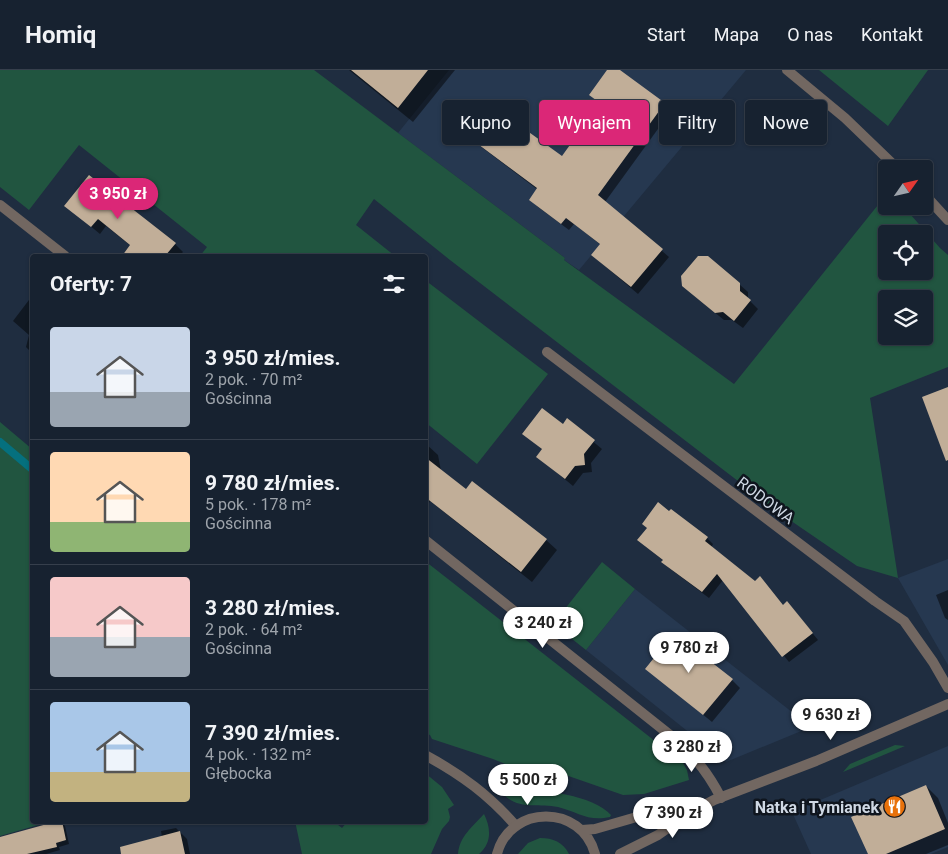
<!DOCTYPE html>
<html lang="pl">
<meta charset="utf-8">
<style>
body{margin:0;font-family:Roboto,sans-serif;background:#202a38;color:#f1f3f6;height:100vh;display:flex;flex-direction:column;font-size:19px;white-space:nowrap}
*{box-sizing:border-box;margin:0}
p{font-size:16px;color:#9ea4ab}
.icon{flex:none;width:28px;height:28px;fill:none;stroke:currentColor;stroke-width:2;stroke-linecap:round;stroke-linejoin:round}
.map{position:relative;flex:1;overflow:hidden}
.drawer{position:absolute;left:30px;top:184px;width:398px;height:570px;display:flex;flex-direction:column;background:#172230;border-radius:5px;box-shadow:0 1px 4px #0004,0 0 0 1px #363f4c}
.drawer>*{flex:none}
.top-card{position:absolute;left:442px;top:30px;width:430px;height:45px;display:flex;gap:10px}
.needle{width:32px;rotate:56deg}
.controls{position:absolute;left:878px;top:90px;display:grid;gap:10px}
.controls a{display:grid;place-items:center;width:55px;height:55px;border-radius:5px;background:#172230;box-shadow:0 1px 4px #0004,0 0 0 1px #363f4c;font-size:25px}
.price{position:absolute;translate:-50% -42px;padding:0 11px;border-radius:18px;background:#fff;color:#222;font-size:16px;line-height:32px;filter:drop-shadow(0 1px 2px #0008)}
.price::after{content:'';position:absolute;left:50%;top:30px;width:15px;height:11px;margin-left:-8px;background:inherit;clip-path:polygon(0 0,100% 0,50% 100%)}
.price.active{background:#db2777;color:#fff}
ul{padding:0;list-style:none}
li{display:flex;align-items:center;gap:15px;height:125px;padding:0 20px}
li+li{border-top:1px solid #363f4c}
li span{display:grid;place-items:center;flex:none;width:140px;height:100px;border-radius:5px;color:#555}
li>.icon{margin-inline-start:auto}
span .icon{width:60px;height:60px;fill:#fffc;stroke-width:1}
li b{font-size:21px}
h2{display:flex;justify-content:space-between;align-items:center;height:60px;padding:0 20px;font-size:21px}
.pill{padding:0 18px;border-radius:5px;background:#172230;box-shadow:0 1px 4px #0004,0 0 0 1px #363f4c;font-size:18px;line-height:45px}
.pill.active{background:#db2777;color:#fff}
header{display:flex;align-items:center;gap:30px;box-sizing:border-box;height:70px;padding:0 25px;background:#172230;border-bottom:1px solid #363f4c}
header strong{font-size:24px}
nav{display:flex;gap:28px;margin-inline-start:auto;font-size:18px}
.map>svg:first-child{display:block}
.built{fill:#263850;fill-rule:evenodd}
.green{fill:#215540;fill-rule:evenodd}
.shadow{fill:#0007}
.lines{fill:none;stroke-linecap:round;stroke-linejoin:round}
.stream{stroke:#05707e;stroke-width:8}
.building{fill:#c1ae98}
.minor{stroke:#726761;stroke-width:10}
.tertiary{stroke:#726761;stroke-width:10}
.labels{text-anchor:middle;stroke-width:5;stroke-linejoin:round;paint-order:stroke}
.street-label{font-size:16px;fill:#cfd8e4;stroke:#0f151e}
.poi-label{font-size:16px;font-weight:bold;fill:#cfd8e4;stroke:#0f151e;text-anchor:end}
</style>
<header>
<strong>Homiq</strong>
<nav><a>Start</a><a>Mapa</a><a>O nas</a><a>Kontakt</a></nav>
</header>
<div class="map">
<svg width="948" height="784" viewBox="0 0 948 784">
<rect width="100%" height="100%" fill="#1f2d40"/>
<path class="built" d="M449,0H746L579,200L564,190L565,188L398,63Z
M948,489V595L898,508Z
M635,519L811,657L726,692L586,580Z
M948,676V777L931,784H811L792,742ZM926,715L945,759L909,774L889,731Z"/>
<path class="green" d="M0,0H314L565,188L564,190L734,314L886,125V136H903L940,178L948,185V297L870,328L898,508L857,496L781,444L450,190L374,129L356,155L395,186H200L207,177L79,75L29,140L0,117ZM886,164H924V201H886ZM886,229H924V266H886Z
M819,0H928L888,56Z
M425,210L548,304L477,394L425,352Z
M0,352L32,379V751H52L0,766Z
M425,491L683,693L687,700L689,710L644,724L623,725L557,702L519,698L508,695L493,689L432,669L430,665L425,663Z
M602,492L635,519L586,580L553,554Z
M895,675L905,676L843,702L850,694Z
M425,703L442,717L454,735L448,739L450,747L449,751L442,759L431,784H302L295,751H333L342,758L348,751H425Z
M514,718C539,719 594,725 611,745L610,747C588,752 578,742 558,737C538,733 520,741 503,724L507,720Z
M484,744C491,758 492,773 479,784H458C459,767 473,756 484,744Z
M540,768C553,768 563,772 569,784H518L528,773Z"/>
<path class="shadow" d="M349,0H455L413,52Z
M609,0H618L664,34L671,41L605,132L669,187L638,224L600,192L601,175L574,154L569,160L538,137L531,130L538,120L480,76L473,69L562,87L601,34L591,24Z
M66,136L175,174L183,182L179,186H129L126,183L131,176L106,156L100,164Z
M739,214L748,222V229L758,239L743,258L732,250H724L692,224Z
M32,226V283L26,277L29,265L13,251Z
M567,350L602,379L591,393L592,402L583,403L573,416L538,387L543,380L523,363L563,356Z
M425,373L438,385L441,401L466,421L473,412L546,470L557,480L532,512L430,431L429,433L425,431Z
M707,468L713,474L711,478L783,536L793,539L818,570L789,592L723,510L709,528L669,498L663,492L664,491L645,476Z
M948,520V550L945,548L936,525Z
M647,599L732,610L740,618L712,652Z
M926,716L938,728L948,753V775L926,784H869Z
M61,752L65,756L69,774L59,777L60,780L46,784H0V768Z
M176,758L187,769L190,784H140L162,767L161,761Z"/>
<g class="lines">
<path class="stream" d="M0,372L32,399"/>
</g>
<path class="building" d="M351,0H428L398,38Z
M607,0H620L665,33L598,125L663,179L631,217L591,185L600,174L566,148L561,154L529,130L537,118L471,69L494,37L562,86L600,33L589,25Z
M89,105L176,173L165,186H122L130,175L98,149L91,157L64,136Z
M698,186H708L740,213V221L751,230L734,251L723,242L715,243L682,216L681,206Z
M948,317V390L946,391L922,327Z
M542,338L563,354L567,348L595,370L584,384L585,395L575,396L565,409L536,387L542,379L522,364Z
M425,387L466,419L472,411L547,469L521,502L425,427Z
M658,432L669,441L671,439L708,467L705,471L755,511L760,506L783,535L787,531L813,563L782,587L717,504L702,522L661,492L663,490L637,470L647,458L642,454Z
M674,563L733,609L703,645L645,599Z
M926,715L945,759L886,784H868L851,747Z
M58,751H62L66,770L56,773L57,777L27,784H0V767Z
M180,761L185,784H121L120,777Z"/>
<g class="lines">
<path class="minor" d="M787,0L845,48L898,99
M924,124L948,150
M0,135L65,186
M547,282L875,531L904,551L933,592L948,618
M425,470L675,669C695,686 709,704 721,728
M425,685C462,705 489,725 516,756"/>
<path class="tertiary" d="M582,760L595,759L647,744L699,735
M497,784C510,734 582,734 595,784
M620,784L658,765L688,744L714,730L816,691L948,634"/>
</g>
<defs>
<symbol id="restaurant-disc" viewBox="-11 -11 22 22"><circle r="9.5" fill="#e8710a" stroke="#0f151e"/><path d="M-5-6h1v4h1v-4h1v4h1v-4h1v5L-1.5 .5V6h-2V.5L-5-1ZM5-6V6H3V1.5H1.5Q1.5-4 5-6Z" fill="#fff"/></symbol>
</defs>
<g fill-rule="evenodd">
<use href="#restaurant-disc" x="882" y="724" width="25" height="25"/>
</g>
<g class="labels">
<g class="street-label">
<text transform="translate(766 430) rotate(37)" y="6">RODOWA</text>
</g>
<g class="poi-label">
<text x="879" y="743">Natka i Tymianek</text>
</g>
</g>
</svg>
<div class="controls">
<a><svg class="needle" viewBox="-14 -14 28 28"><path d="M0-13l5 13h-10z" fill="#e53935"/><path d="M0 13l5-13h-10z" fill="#9ea4ab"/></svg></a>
<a><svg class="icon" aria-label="locate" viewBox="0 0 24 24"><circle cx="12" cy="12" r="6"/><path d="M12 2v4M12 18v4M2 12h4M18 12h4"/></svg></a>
<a><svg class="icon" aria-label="layers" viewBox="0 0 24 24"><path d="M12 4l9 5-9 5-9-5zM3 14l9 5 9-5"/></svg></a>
</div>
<b class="price active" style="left:118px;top:150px">3 950 zł</b>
<b class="price" style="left:543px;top:579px">3 240 zł</b>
<b class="price" style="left:689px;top:604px">9 780 zł</b>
<b class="price" style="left:831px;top:671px">9 630 zł</b>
<b class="price" style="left:692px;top:703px">3 280 zł</b>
<b class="price" style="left:528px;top:736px">5 500 zł</b>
<b class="price" style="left:673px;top:769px">7 390 zł</b>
<div class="top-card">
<a class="pill">Kupno</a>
<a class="pill active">Wynajem</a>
<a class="pill">Filtry</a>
<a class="pill">Nowe</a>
</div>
<section class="drawer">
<h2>Oferty: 7<svg class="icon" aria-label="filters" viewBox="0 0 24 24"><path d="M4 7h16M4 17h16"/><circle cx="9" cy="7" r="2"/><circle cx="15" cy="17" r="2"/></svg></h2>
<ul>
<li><span style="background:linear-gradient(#c9d6e8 65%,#9aa5b1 0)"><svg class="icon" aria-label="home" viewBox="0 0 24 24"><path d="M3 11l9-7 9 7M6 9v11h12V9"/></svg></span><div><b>3 950 zł/mies.</b><p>2 pok. · 70 m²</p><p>Gościnna</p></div></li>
<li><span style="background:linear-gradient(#ffd9b3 70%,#8fb573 0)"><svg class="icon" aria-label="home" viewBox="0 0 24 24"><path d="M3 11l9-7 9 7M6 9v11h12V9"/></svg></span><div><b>9 780 zł/mies.</b><p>5 pok. · 178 m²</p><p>Gościnna</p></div></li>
<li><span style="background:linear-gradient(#f6c9c9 60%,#9aa5b1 0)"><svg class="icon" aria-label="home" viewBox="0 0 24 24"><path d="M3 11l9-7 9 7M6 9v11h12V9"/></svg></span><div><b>3 280 zł/mies.</b><p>2 pok. · 64 m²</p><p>Gościnna</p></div></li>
<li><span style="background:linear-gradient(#a9c7e8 70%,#c2b280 0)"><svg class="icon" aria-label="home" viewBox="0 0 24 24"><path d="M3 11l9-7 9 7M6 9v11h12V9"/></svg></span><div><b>7 390 zł/mies.</b><p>4 pok. · 132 m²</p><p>Głębocka</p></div></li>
</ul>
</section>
</div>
